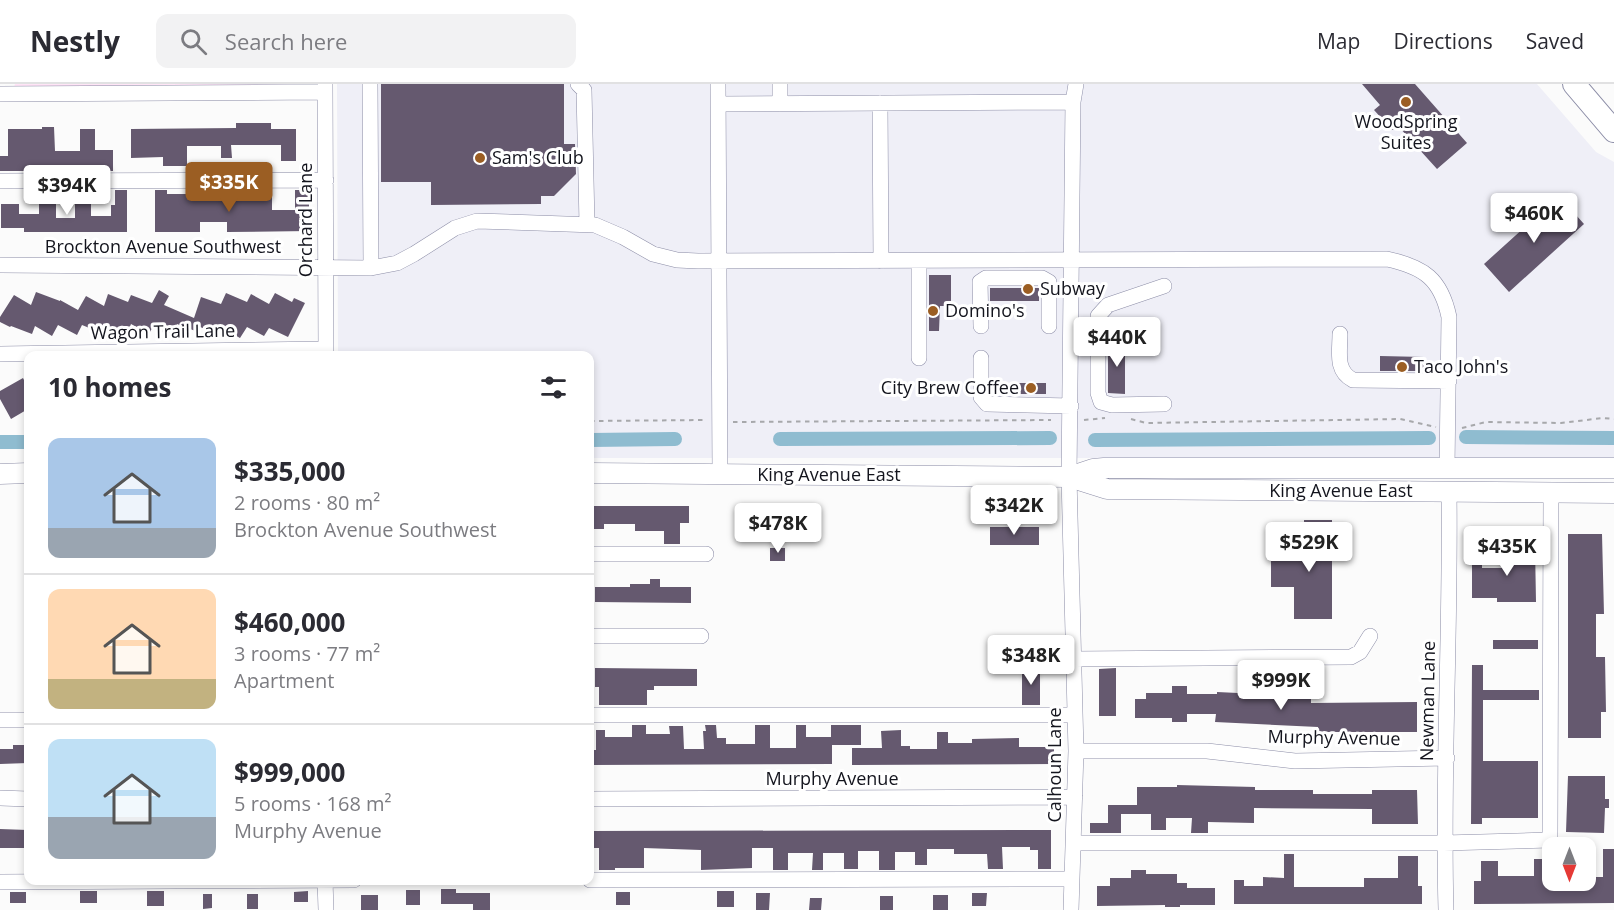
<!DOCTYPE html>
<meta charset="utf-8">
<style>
body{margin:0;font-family:"Open Sans",sans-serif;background:#f2f2f3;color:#2b2b33;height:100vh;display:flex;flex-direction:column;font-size:22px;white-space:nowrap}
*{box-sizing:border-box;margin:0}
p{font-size:20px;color:#7c7c81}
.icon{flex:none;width:33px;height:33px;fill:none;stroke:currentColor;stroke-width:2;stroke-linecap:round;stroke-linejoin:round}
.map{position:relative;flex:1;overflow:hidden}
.details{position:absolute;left:24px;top:267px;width:570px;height:534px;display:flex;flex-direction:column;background:#fff;border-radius:12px;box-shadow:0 3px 9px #0003}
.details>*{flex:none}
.needle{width:39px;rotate:180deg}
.controls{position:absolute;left:1542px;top:753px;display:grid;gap:12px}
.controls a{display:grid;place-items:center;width:54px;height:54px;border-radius:12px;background:#fff;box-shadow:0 3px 9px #0003;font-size:30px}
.price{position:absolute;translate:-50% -51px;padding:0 14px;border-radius:6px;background:#fff;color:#222;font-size:20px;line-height:39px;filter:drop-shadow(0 2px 3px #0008)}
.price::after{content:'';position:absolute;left:50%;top:36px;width:18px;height:14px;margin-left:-9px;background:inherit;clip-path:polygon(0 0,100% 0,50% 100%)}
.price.current{background:#9b5e23;color:#fff}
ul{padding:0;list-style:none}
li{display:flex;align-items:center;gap:18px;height:150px;padding:0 24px}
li+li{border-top:2px solid #e1e1e2}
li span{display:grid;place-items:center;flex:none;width:168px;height:120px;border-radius:12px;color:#555}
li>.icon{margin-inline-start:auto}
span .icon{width:72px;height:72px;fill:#fffc;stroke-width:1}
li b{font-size:26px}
h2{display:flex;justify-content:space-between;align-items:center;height:72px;padding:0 24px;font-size:26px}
header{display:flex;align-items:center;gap:36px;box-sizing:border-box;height:84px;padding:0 30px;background:#fff;border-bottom:2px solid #e1e1e2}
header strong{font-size:28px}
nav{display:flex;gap:33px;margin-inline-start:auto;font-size:21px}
.search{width:420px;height:54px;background:#f2f2f3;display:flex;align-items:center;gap:15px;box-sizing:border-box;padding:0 21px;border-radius:12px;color:#7c7c81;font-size:22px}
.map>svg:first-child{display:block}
.built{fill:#efeff7}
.green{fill:#ffe4f6}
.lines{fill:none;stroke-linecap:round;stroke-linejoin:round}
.canal{stroke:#8fbcd0;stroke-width:14}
.building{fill:#65596f}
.minor-casing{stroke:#8c8da7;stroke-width:16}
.major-casing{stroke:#8c8da7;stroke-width:21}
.highway-casing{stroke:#8c8da7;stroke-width:24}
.path{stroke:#a7a8ab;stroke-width:2;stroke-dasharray:4.5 4.5;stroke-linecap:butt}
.minor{stroke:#fff;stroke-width:15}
.major{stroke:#fff;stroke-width:20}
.highway{stroke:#fff;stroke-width:22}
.poi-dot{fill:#9b5e23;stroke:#fff;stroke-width:2}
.labels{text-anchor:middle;stroke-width:6;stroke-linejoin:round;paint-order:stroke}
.poi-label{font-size:18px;fill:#13141d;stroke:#fff;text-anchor:start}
.street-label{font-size:18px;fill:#13141d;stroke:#fff}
</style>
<header>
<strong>Nestly</strong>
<div class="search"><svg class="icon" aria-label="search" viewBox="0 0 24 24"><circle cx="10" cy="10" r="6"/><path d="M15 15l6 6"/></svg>Search here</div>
<nav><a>Map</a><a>Directions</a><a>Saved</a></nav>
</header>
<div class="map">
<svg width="1614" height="826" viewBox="0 0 1614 826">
<rect width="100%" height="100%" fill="#fbfbfb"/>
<path class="built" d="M337,0H1537L1596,68L1614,78V374H590V272L338,271Z"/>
<path class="green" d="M15,0H311L14,3Z"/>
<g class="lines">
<path class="canal" d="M1466,353L1614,354
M780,355L1050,354
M590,356L675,355
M1095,356L1429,354
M0,358H28"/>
</g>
<path class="building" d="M381,0H564V60H575L576,90L554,112H541V120L431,121V98H381Z
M1362,0H1415L1467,59L1437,85L1399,43L1392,46L1374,26L1380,21Z
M236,39H271V45H296V77H281V61H231L232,74H221V62H187V82H163V73L131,74V45L236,44Z
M42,43H54L55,67H80V45H95V66H113V87H97V81H76V87H0V72H8V45H42Z
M115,106H127V148H24V144H1V120H19V130H39V107H56V134H75V110H91V132H111V121H115Z
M155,106H167V110H199L200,117H227V110H237V117H259V108H272V126H295V106H309V147L227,148V138H200V148H155Z
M1559,112L1584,140L1509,208L1484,180Z
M929,191H951V222H940L939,247H929Z
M990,204H1039V217H990Z
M159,206L169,212L164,221L194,234L201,213L221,220L226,209L247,218L251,210L269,220L275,209L292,218L294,214L305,219L288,253L269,244L264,252L247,243L240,254L224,245L222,251L200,243L198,248L177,240L172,252L152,244L149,250L131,240L127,250L107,242L104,250L82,241L77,251L58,241L52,252L35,242L32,250L11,242L10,243L0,238V233L14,211L31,221L36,208L60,217V216L78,226L86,212L104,222L108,210L128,218L131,211L152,219Z
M1108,259H1125V310L1108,309Z
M1380,272L1424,273V287H1380Z
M23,294L28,304V325L11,335L0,315V307Z
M1015,299H1046V310H1015Z
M590,422H689V439H680V460H664V447H635V440H604V445H590Z
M789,430H803V457H783V435H789Z
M1304,436H1332V535H1294V503H1271V474H1304Z
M990,443H1039V461H990Z
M1568,450H1602L1604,530H1596V573H1605L1606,628H1601V654H1568Z
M1502,463H1535L1536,518H1497V514H1472V475H1482V484H1502Z
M770,464H785V477H770Z
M650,495H660V503H691V519L595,518V503H630V500H650Z
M1493,556H1538V565H1493Z
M1472,581H1483V606H1539V616H1483V677H1538V734H1482V740H1471Z
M595,584L697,585V602H654V606H647V621H599V603H595Z
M1022,584H1040V621H1022Z
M1116,584V632H1099V585Z
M1172,602H1187V610H1217V608L1259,610V612L1311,613V619L1417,618V648H1318V643L1215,638L1216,630H1187V638H1172V634H1135V615H1146V609H1172Z
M632,641H646V650H670L669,642H683L684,665H704L703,647H706L705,641H716L717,654H726V660H755V641H770V664H796V641H806V653H831V641H861V661H832V680L590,681V666H596V646H605V653H632Z
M901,646V662H910V665H937V648H948V659H972V655L1019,654V663H1054V680L852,681V664H882L881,647Z
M13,661H28V679L0,680V665H13Z
M1568,692H1605V715H1609V724H1605L1604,749L1566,748Z
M1177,701L1255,703V706H1313V710H1372V706H1417L1418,740H1372V725L1254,724V739L1208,738V749H1191L1192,734H1166V746H1151V730H1121V749H1090V739H1108V721H1137V703H1177Z
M0,745L28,746V764H0Z
M1051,746V785H1038V766H1030V763H1002L1003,785H988L987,770H954V765H927V781H915V768H895V786H879V767H858V785H844V769H823V786H812L813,769H788V786H773V764H752V784L701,786V766L644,764V784H615V786H599V764H590V747Z
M1603,765H1614V819L1474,820V797H1481V777H1498V792H1534V775H1549V800H1581V796H1586V793H1603Z
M1284,770H1294V803H1364V794H1398V772H1418V802H1422V820H1234V796H1244V802H1263V793L1284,794Z
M1131,786H1146V790H1177V799H1187V804H1215V821H1180V823H1165V821L1097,822V802H1110V794H1131Z
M441,805H456V809H490V826H473V820H441Z
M406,806H420V821H406Z
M80,807H97V819H80Z
M147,807H164V822H147Z
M308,807V818H294V808Z
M717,807H734V823H717Z
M10,808H26V819H10Z
M616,808H630V821H616Z
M756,809H770L769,826H756Z
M972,809H987L986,822H972Z
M203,810H212V824L203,825Z
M247,810H258V825H247Z
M361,811H378V826H361Z
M933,811H948V826H933Z
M880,812H893V826H880Z
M810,814H822L821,826H809Z"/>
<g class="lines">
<defs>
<path id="minor" d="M325,0L326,272
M370,0L371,184
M578,0L584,6L587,140
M718,0L720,390
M780,0V20
M0,10L325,8
M880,19L881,177
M718,20L1073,18
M0,97L326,96
M0,181L371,184L397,179L414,170L455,144L477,137L595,141L623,153L653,170L677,176L698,177L1387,175C1424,183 1441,195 1449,233L1447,384
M1164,202L1108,221L1098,232V309L1101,318L1112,321L1164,320
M981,242L980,198L986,194H1042L1049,198V242
M1340,250C1340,268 1335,287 1353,296L1449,297
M0,270L326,265
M919,274V177
M981,274V313L987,320L1071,322
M590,470H706
M590,552H701
M1073,575L1351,573L1360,568L1370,552
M590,631H1075
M0,636H28
M1076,667H1207L1295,677L1447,674
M0,714L28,715
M590,715L1075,713
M1073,759H1444L1550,756L1551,410
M325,796L326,826
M590,796L1072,795
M0,798L354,796
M1071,826L1076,667L1069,393L1073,18L1076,0
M1446,826C1442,687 1451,547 1449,408"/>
<path id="major" d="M590,389L1069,393L1107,405L1614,409
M0,390L28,389
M1069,393L1093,385L1104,384H1614"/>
<path id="highway" d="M1574,0L1614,47"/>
</defs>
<use href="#minor" class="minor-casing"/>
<use href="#major" class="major-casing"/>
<use href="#highway" class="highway-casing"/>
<path class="path" d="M1131,335L1146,339L1400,335L1436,343
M1084,336L1105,334
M590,337L706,336
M733,338L1051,336
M1462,344L1486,338L1561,339L1603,334L1614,335"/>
<use href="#minor" class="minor"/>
<use href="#major" class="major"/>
<use href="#highway" class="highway"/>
</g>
<g class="poi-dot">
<circle cx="1406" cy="18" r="6"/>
<circle cx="480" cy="74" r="6"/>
<circle cx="1028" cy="205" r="6"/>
<circle cx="933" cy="227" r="6"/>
<circle cx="1402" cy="283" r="6"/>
<circle cx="1031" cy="304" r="6"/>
</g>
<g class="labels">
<g class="poi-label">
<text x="1406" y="44" text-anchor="middle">WoodSpring<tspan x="1406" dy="21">Suites</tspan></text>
<text x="492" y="80">Sam's Club</text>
<text x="1040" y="211">Subway</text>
<text x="945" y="233">Domino's</text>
<text x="1414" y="289">Taco John's</text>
<text x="1019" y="310" text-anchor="end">City Brew Coffee</text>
</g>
<g class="street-label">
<text transform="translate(306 136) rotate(-90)" y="6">Orchard Lane</text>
<text x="163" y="169">Brockton Avenue Southwest</text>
<text transform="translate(163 248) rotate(-1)" y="6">Wagon Trail Lane</text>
<text x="829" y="397">King Avenue East</text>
<text x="1341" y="413">King Avenue East</text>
<text transform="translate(1428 617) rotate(-89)" y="6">Newman Lane</text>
<text transform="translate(1334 654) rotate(1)" y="6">Murphy Avenue</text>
<text transform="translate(1055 681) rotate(-90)" y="6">Calhoun Lane</text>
<text x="832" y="701">Murphy Avenue</text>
</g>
</g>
</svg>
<div class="controls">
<a><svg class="needle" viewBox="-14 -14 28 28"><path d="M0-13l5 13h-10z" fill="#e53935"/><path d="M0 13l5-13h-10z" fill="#7c7c81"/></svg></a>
</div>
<b class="price current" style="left:229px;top:129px">$335K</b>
<b class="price" style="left:67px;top:132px">$394K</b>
<b class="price" style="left:1534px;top:160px">$460K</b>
<b class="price" style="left:1117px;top:284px">$440K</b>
<b class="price" style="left:1014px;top:452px">$342K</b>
<b class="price" style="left:778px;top:470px">$478K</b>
<b class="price" style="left:1309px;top:489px">$529K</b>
<b class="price" style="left:1507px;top:493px">$435K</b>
<b class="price" style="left:1031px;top:602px">$348K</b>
<b class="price" style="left:1281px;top:627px">$999K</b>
<section class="details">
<h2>10 homes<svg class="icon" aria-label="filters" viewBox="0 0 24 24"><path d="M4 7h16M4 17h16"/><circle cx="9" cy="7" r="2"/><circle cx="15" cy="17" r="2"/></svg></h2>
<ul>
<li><span style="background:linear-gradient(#a9c7e8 75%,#9aa5b1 0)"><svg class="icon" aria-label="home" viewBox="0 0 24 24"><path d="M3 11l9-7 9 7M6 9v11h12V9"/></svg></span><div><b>$335,000</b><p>2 rooms · 80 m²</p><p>Brockton Avenue Southwest</p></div></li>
<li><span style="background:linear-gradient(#ffd9b3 75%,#c2b280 0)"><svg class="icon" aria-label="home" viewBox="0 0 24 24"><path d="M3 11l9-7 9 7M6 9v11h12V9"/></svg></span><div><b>$460,000</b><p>3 rooms · 77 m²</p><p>Apartment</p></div></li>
<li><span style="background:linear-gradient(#bfe0f5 65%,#9aa5b1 0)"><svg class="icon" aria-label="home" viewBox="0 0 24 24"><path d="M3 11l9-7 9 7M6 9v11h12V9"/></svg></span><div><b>$999,000</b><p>5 rooms · 168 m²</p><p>Murphy Avenue</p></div></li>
</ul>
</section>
</div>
